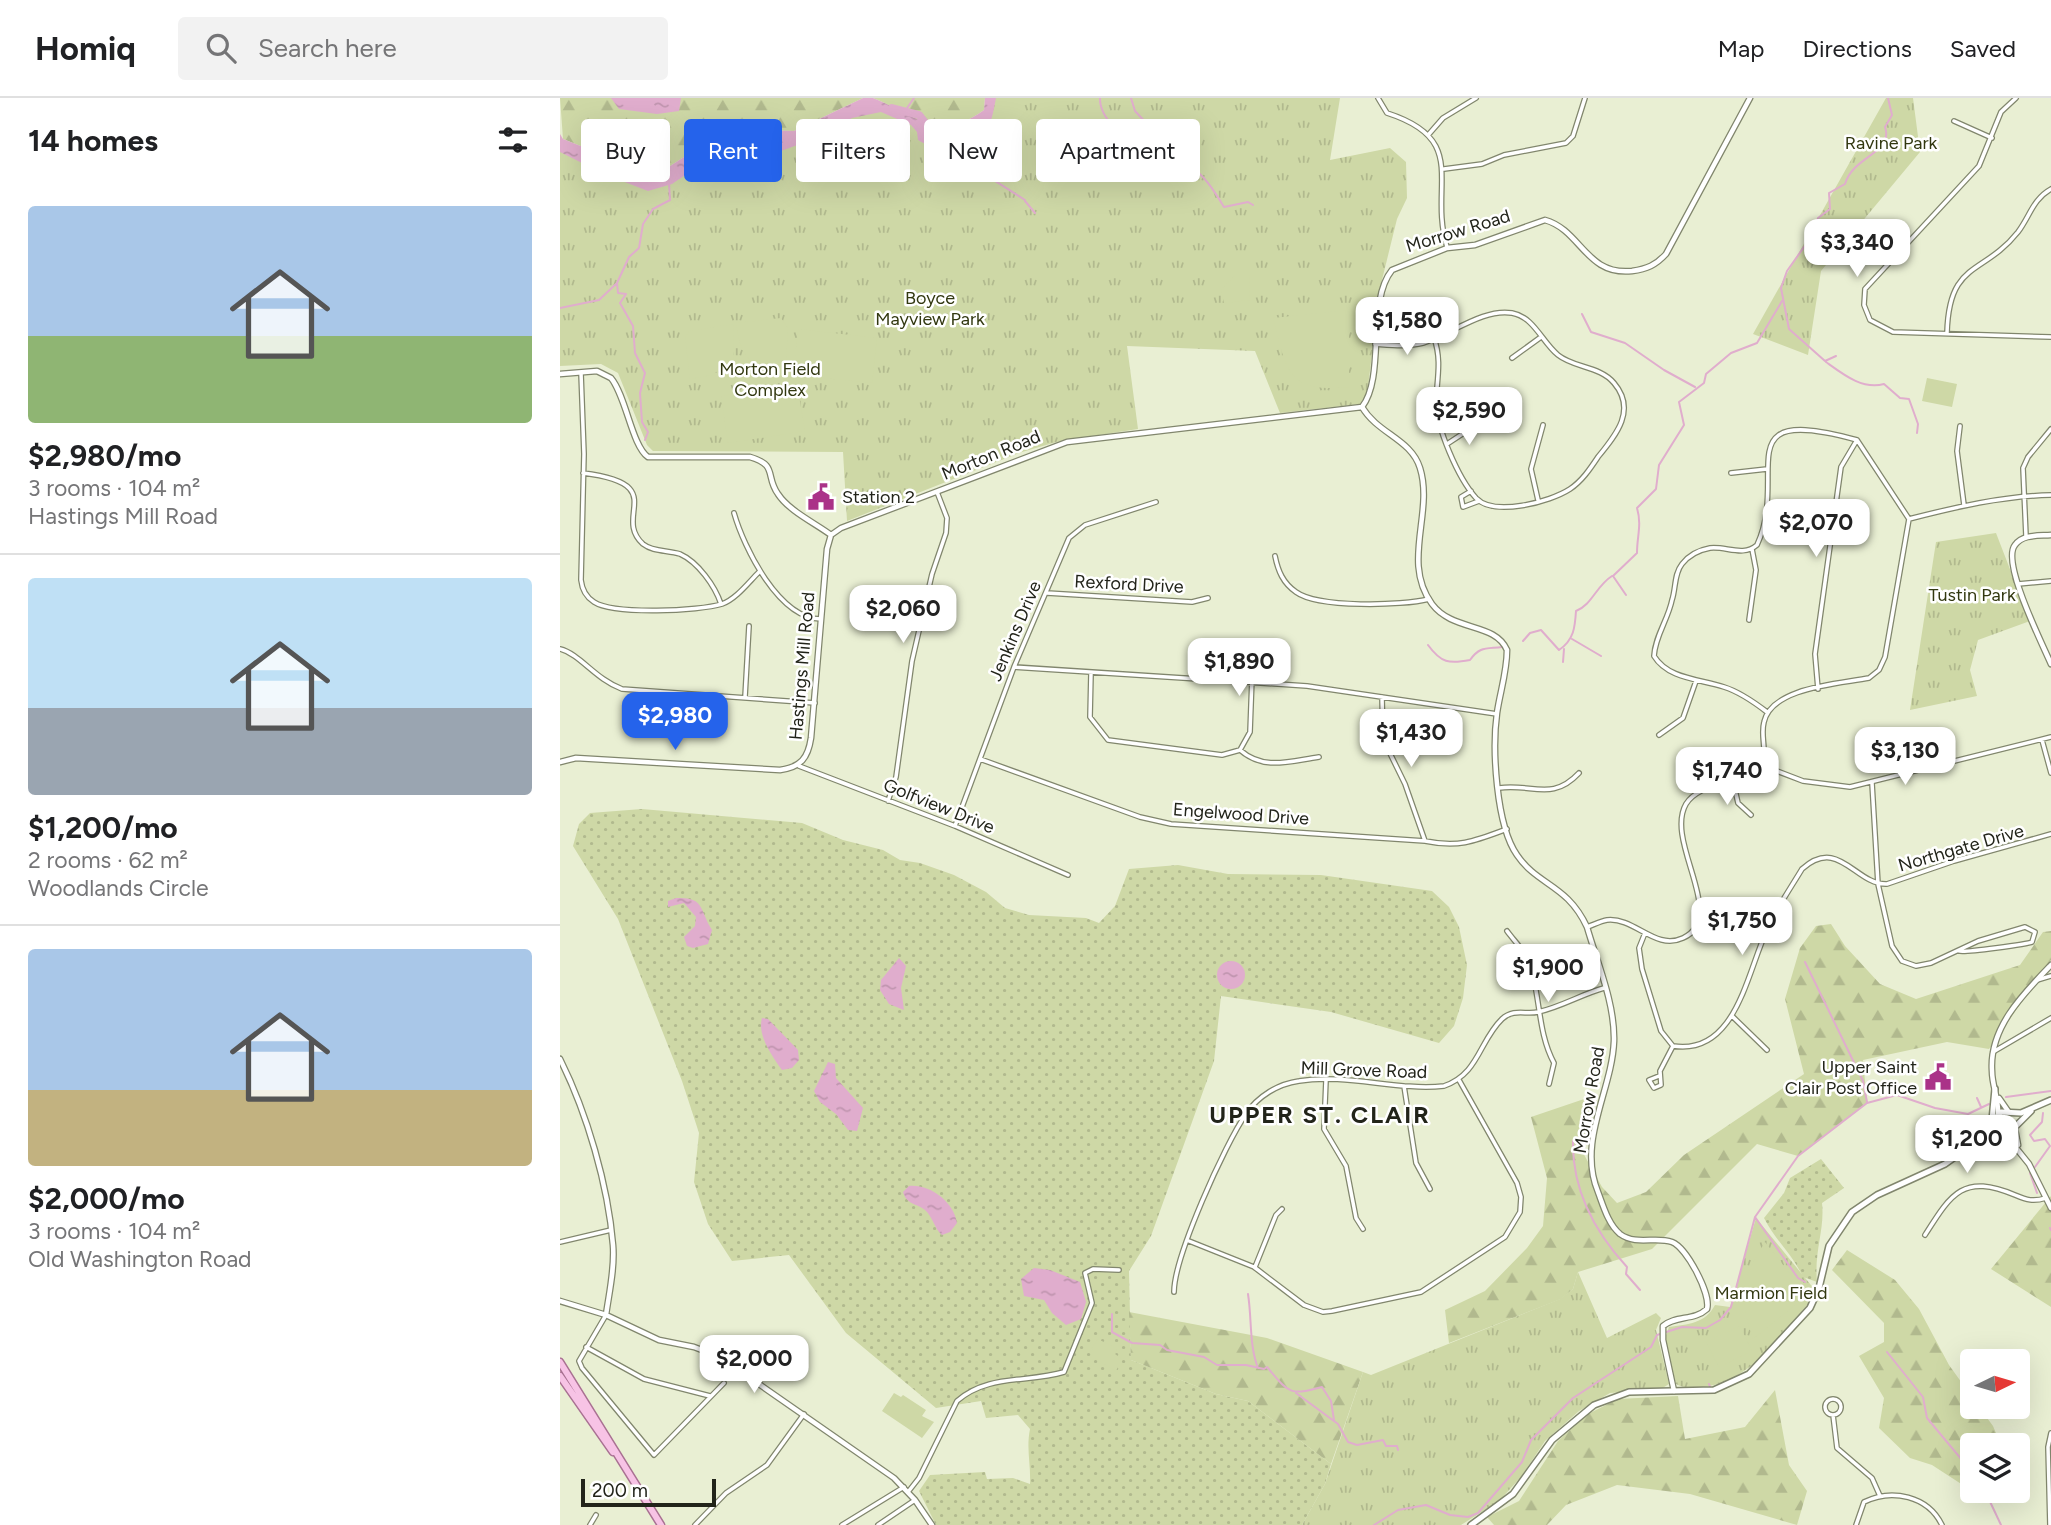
<!DOCTYPE html>
<meta charset="utf-8">
<style>
body{margin:0;font-family:Figtree,sans-serif;background:#f2f2f2;color:#202124;height:100vh;display:flex;flex-direction:column;font-size:26px;white-space:nowrap}
*{box-sizing:border-box;margin:0}
p{font-size:23px;color:#757577}
.icon{flex:none;width:38px;height:38px;fill:none;stroke:currentColor;stroke-width:2;stroke-linecap:round;stroke-linejoin:round}
.map{position:relative;flex:1;overflow:hidden}
.drawer{display:flex;flex-direction:column;background:#fff;width:560px}
.drawer>*{flex:none}
.banner{position:absolute;left:21px;top:21px;width:665px;height:63px;display:flex;gap:14px}
.needle{width:46px;rotate:85deg}
.fabs{position:absolute;left:1400px;top:1251px;display:grid;gap:14px}
.fabs a{display:grid;place-items:center;width:70px;height:70px;border-radius:7px;background:#fff;box-shadow:0 7px 28px #0002;font-size:35px}
.scale{position:absolute;left:21px;bottom:18px;width:135px;box-sizing:border-box;padding-left:7px;border:4px solid #22241a;border-top:0;font-size:19px;line-height:24px;white-space:nowrap;color:#22241a;-webkit-text-stroke:5px #fff;paint-order:stroke}
.price{position:absolute;translate:-50% -60px;padding:0 16px;border-radius:14px;background:#fff;color:#222;font-size:23px;line-height:46px;filter:drop-shadow(0 2px 4px #0008)}
.price::after{content:'';position:absolute;left:50%;top:42px;width:21px;height:16px;margin-left:-10px;background:inherit;clip-path:polygon(0 0,100% 0,50% 100%)}
.price.active{background:#2563eb;color:#fff}
ul{padding:0;list-style:none}
li{display:grid;align-content:center;gap:14px;height:371px;padding:0 28px}
li+li{border-top:2px solid #e0e0e0}
li span{display:grid;place-items:center;height:217px;border-radius:7px;color:#555}
li>.icon{margin-inline-start:auto}
span .icon{width:126px;height:126px;fill:#fffc;stroke-width:1}
li b{font-size:30px}
h2{display:flex;justify-content:space-between;align-items:center;height:84px;padding:0 28px;font-size:30px}
.pill{padding:0 24px;border-radius:7px;background:#fff;box-shadow:0 7px 28px #0002;font-size:24px;line-height:63px}
.pill.active{background:#2563eb;color:#fff}
header{display:flex;align-items:center;gap:42px;box-sizing:border-box;height:98px;padding:0 35px;background:#fff;border-bottom:2px solid #e0e0e0}
header strong{font-size:33px}
nav{display:flex;gap:38px;margin-inline-start:auto;font-size:24px}
.search{width:490px;height:63px;background:#f2f2f2;display:flex;align-items:center;gap:18px;box-sizing:border-box;padding:0 24px;border-radius:7px;color:#757577;font-size:26px}
main{display:flex;flex:1;min-height:0}
.map>svg:first-child{display:block}
.grass{fill:url(#grass-dots)}
.forest{fill:url(#forest-firs)}
.park{fill:url(#park-tufts)}
.pitch{fill:#ced8a6}
.water{fill:url(#water-ripples)}
.lines{fill:none;stroke-linecap:round;stroke-linejoin:round}
.stream{stroke:#e0adcd;stroke-width:2}
.river{stroke:#e0adcd;stroke-width:8}
.minor-casing{stroke:#81866d;stroke-width:6}
.tertiary-casing{stroke:#81866d;stroke-width:7}
.secondary-casing{stroke:#81866d;stroke-width:8}
.primary-casing{stroke:#a97192;stroke-width:9}
.minor{stroke:#fff;stroke-width:3.5}
.tertiary{stroke:#fff;stroke-width:4.5}
.secondary{stroke:#fff;stroke-width:5}
.primary{stroke:#f7c3e5;stroke-width:6}
.labels{text-anchor:middle;stroke-width:5;stroke-linejoin:round;paint-order:stroke}
.park-label{font-size:18px;fill:#323810;stroke:#fff}
.street-label{font-size:18px;fill:#22241a;stroke:#fff}
.poi-label{font-size:18px;fill:#22241a;stroke:#fff;text-anchor:start}
.district-label{font-size:24px;font-weight:bold;letter-spacing:2px;fill:#22241a;stroke:#fff}
</style>
<header>
<strong>Homiq</strong>
<div class="search"><svg class="icon" aria-label="search" viewBox="0 0 24 24"><circle cx="10" cy="10" r="6"/><path d="M15 15l6 6"/></svg>Search here</div>
<nav><a>Map</a><a>Directions</a><a>Saved</a></nav>
</header>
<main>
<section class="drawer">
<h2>14 homes<svg class="icon" aria-label="filters" viewBox="0 0 24 24"><path d="M4 7h16M4 17h16"/><circle cx="9" cy="7" r="2"/><circle cx="15" cy="17" r="2"/></svg></h2>
<ul>
<li><span style="background:linear-gradient(#a9c7e8 60%,#8fb573 0)"><svg class="icon" aria-label="home" viewBox="0 0 24 24"><path d="M3 11l9-7 9 7M6 9v11h12V9"/></svg></span><div><b>$2,980/mo</b><p>3 rooms · 104 m²</p><p>Hastings Mill Road</p></div></li>
<li><span style="background:linear-gradient(#bfe0f5 60%,#9aa5b1 0)"><svg class="icon" aria-label="home" viewBox="0 0 24 24"><path d="M3 11l9-7 9 7M6 9v11h12V9"/></svg></span><div><b>$1,200/mo</b><p>2 rooms · 62 m²</p><p>Woodlands Circle</p></div></li>
<li><span style="background:linear-gradient(#a9c7e8 65%,#c2b280 0)"><svg class="icon" aria-label="home" viewBox="0 0 24 24"><path d="M3 11l9-7 9 7M6 9v11h12V9"/></svg></span><div><b>$2,000/mo</b><p>3 rooms · 104 m²</p><p>Old Washington Road</p></div></li>
</ul>
</section>
<div class="map">
<svg width="1491" height="1427" viewBox="0 0 1491 1427">
<defs>
<pattern id="grass-dots" width="8" height="8" patternUnits="userSpaceOnUse" patternTransform="scale(1.75)"><rect width="8" height="8" fill="#ced8a6"/><path d="M2 2h.1M6 6h.1" fill="none" stroke="#b1b98e" stroke-width="1.8" stroke-linecap="round"/></pattern>
<pattern id="forest-firs" width="22" height="20" patternUnits="userSpaceOnUse" patternTransform="scale(1.75)"><rect width="22" height="20" fill="#ced8a6"/><path d="M5 1l3.5 6h-7zM16 11l3.5 6h-7z" fill="#b1b98e"/></pattern>
<pattern id="park-tufts" width="24" height="20" patternUnits="userSpaceOnUse" patternTransform="scale(1.75)"><rect width="24" height="20" fill="#ced8a6"/><path d="M3 7l-1-3M5 7V3M7 7l1-3M15 17l-1-3M17 17v-4M19 17l1-3" fill="none" stroke="#b1b98e"/></pattern>
<pattern id="water-ripples" width="26" height="14" patternUnits="userSpaceOnUse" patternTransform="scale(1.75)"><rect width="26" height="14" fill="#e0adcd"/><path d="M2 4q2-2 4 0t4 0M15 11q2-2 4 0t4 0" fill="none" stroke="#c095af"/></pattern>
</defs>
<rect width="100%" height="100%" fill="#e9efd3"/>
<path class="grass" d="M82,711L242,725L283,742L323,752L340,762L360,765L394,777L426,794L445,810L469,817L526,820L539,825L555,808L569,771L618,767L668,776L761,777L872,793L889,809L899,829L907,867L903,900L894,928L879,945L771,914L661,898L654,963L591,1138L569,1173L571,1262L656,1296L688,1303L771,1366L765,1386L742,1427H376L359,1393L370,1377L425,1374L427,1381L453,1380L470,1386C471,1366 466,1351 470,1331L458,1317L426,1320L421,1303L376,1310L286,1235L229,1157L172,1163L148,1126L134,1084L139,1035L122,983L58,821L13,748L19,726L30,715Z
M1261,1061L1284,1090L1262,1105C1265,1131 1254,1153 1257,1184L1243,1179C1233,1157 1215,1142 1204,1120L1224,1095L1230,1080Z"/>
<path class="forest" d="M0,0H303L234,33L201,32L144,46L107,70L81,72L3,41Z
M313,0H425L424,12C378,45 358,18 313,0Z
M1271,826L1285,848L1320,886L1356,901L1460,867L1483,834L1491,833V862L1429,951L1387,944L1303,962L1307,1005L1238,1058L1197,1046L1092,1151L1018,1174L1013,1191L1001,1201L889,1245L885,1212L925,1193L967,1150L983,1128L987,1080L971,1019L1033,998L1022,1053L1042,1089L1057,1105L1086,1094L1124,1057L1244,976L1225,901L1240,850L1256,828Z
M1491,1098V1209L1431,1171Z
M1287,1152L1335,1182L1359,1211L1389,1267L1412,1299V1309H1419L1433,1328L1441,1347L1412,1348V1393L1372,1367L1350,1360L1319,1330L1324,1300L1299,1258L1324,1244V1225L1272,1172Z
M569,1214L707,1240L803,1274L771,1366L688,1303L656,1296L571,1262Z
M1215,1292L1229,1367L1247,1393L1237,1427L1130,1396L1057,1387L1006,1407L987,1427H934L927,1419L959,1403L998,1343L1028,1316L1058,1301L1118,1298L1125,1341L1185,1329Z"/>
<path class="park" d="M429,0H780L770,62L830,50L846,64L847,100L837,121L820,190L807,297L800,306L720,315L695,253L567,248L578,331L500,343L462,354L287,423L283,354L93,353L87,347L58,275L41,266L0,268V44L80,79L192,40L232,36L311,4L359,17L376,40L393,45L428,13Z
M1326,0H1353L1360,54L1261,173L1248,257L1193,236Z
M1436,435L1470,523L1418,542L1410,572L1417,598L1350,612L1376,444Z
M1196,1120L1255,1192L1248,1206C1218,1239 1190,1285 1142,1289C1132,1290 1125,1291 1116,1286L1104,1243L1109,1229C1128,1226 1145,1226 1155,1207L1170,1209Z
M1018,1174L1047,1240L1096,1215L1101,1220L1096,1232L1109,1286L1101,1291L1050,1295L1019,1313L985,1343L961,1379L939,1403L901,1427H742L765,1386L803,1274L811,1277L1000,1201L1013,1191Z"/>
<path class="pitch" d="M676,176H689L690,202L664,205L661,192Z
M789,212V289C727,295 727,274 713,220Z
M221,220L228,230L225,278C192,271 180,259 176,225Z
M173,226L174,262L152,277L130,281L125,240L129,233Z
M238,231L317,240L312,285L233,277Z
M1367,280L1397,286L1392,309L1362,303Z
M237,286L245,333L168,345L161,298Z
M1205,1144L1245,1195L1244,1200L1193,1241C1178,1196 1181,1184 1205,1144Z
M1180,1228L1192,1253L1159,1269L1146,1244Z
M538,1241L557,1251L555,1256L562,1261L556,1273L534,1260L537,1254L531,1251Z
M334,1295L341,1299L343,1297L366,1312L362,1318L374,1324L362,1340L322,1313Z"/>
<path class="water" d="M51,0H121L119,13L97,16L59,11Z
M303,0H313C358,18 378,45 424,12L425,0H436C434,10 432,24 426,33C415,51 373,53 358,42L357,34L351,27L321,14L292,20L259,39L221,53L194,46L176,49L152,59L112,86L88,93L44,76L0,54V36L3,41L81,72L107,70L144,46L201,32L234,33Z
M116,800C145,799 139,811 152,832L148,846L133,850L127,848L124,839L135,828L136,819L124,805L108,809V803Z
M339,860L346,868L341,890L344,912L329,906L320,892L321,882Z
M657 877a14 14 0 1 1 28 0a14 14 0 1 1-28 0Z
M202,920L208,921L238,952L239,962L232,970L222,972C212,958 197,937 202,920Z
M268,964L275,966L276,980L303,1010L297,1033L288,1032L276,1016L260,1004L254,993Z
M349,1088C370,1086 394,1104 397,1125L390,1134L382,1137C374,1130 373,1119 365,1112C356,1105 347,1107 343,1094Z
M474,1170L490,1172L520,1184L526,1204L521,1221L506,1227L492,1215L484,1202L464,1198L461,1181Z"/>
<g class="lines">
<path class="stream" d="M540,0C539,26 577,48 596,62C633,59 646,80 664,109L688,104L693,107
M571,0L575,13L589,28
M345,13L354,0
M417,42L408,58L410,67L465,102
M465,103L475,115
M0,210L39,202L57,185
M1022,216L1031,234L1065,245L1104,272L1135,289
M1276,258L1265,263L1229,231L1221,190L1227,173L1256,132L1258,120L1270,111L1269,95L1285,86C1293,58 1334,55 1325,29L1332,17L1328,0
M1266,264C1284,277 1303,292 1324,286L1340,300L1349,301L1358,326L1357,335
M85,342L88,334L82,324L80,295L85,275L75,255L73,228L60,205L66,196L58,195L57,185L69,159L79,150L83,126L93,111L110,102L109,85
M1066,497L1053,478L1077,455C1077,438 1082,427 1077,410L1096,391L1099,367L1124,327L1119,304L1144,285L1146,276L1171,255L1197,245L1222,203
M1012,541L1041,558
M963,543L970,535L981,532L999,552C1014,542 1015,529 1016,513C1032,507 1036,488 1052,478
M868,547C881,565 889,566 910,562C920,548 926,551 942,549
M1003,564L1004,551
M1245,864L1303,983L1307,1004
M1446,999L1491,993
M1417,1000L1421,1009
M1013,1043C1012,1091 1035,1134 1067,1169L1066,1176L1080,1192
M1475,1069L1490,1048L1485,1041L1474,1043L1470,1037L1482,1024L1483,1015
M1470,1075L1477,1095
M1195,1119L1238,1180L1245,1184
M1490,1130L1491,1132
M688,1196C692,1221 689,1247 698,1270
M552,1216V1234L572,1245L600,1247L607,1252L644,1259L657,1267H686L704,1271L707,1269C729,1295 729,1298 762,1289L771,1303L774,1322
M1327,1254L1363,1299L1367,1320L1412,1374
M1149,1286L1150,1289
M736,1295L778,1326L788,1344L797,1347L823,1342L826,1348H837L838,1352
M1425,1393L1441,1427
M814,1427L838,1412L866,1407L890,1417L908,1419L918,1415L962,1364L971,1342L1013,1300L1091,1249L1097,1237L1122,1229L1146,1230L1160,1222L1171,1209L1195,1119L1238,1058L1307,1005L1337,997L1375,1010L1408,1016L1429,1006"/>
<path class="river" d="M332,10L359,17L370,31"/>
<defs>
<path id="minor" d="M818,0L827,15C911,42 868,87 887,149
M1456,0L1441,14L1419,68L1305,191L1304,207L1310,222L1333,234L1491,239
M1394,23L1432,40
M869,36L883,20L916,0
M884,71L922,66L944,57L1006,45L1013,38L1025,0
M1387,235C1389,162 1423,178 1458,134C1470,118 1473,101 1491,91
M815,246C830,247 848,249 863,245C890,237 923,210 952,215C974,219 982,244 998,257C1014,270 1040,268 1054,285C1077,312 1056,337 1038,359C1030,371 1022,383 1010,391C990,404 934,419 916,400C898,380 876,329 876,303C877,281 882,262 874,240
M952,260L981,239
M21,275L24,356L21,482C22,491 26,499 34,504C54,517 139,513 162,506C176,501 188,485 199,474
M1400,328L1397,353L1404,407
M887,346L916,327
M23,375C111,386 52,418 83,446C93,454 108,452 120,456C138,464 155,488 161,506
M1171,375L1207,371
M911,393L901,399L903,409L919,403
M978,402L971,371L983,327
M174,415C184,450 219,521 261,521
M1466,438L1463,370L1468,359L1491,331
M715,458C718,473 723,485 736,494C758,510 842,508 869,501
M1458,486L1491,483
M487,495L632,504L648,500
M1189,522L1196,472L1192,451
M0,551C20,556 35,581 62,591L255,605
M454,569L747,588L937,616
M531,575L530,619L548,642L662,657L680,652L690,634L693,553
M1258,591L1255,556L1281,369L1297,342
M185,599L189,528
M822,599L823,641L845,686L865,743
M1207,614C1194,604 1180,594 1164,589C1140,581 1108,581 1094,558C1095,538 1108,522 1112,502C1116,490 1114,476 1122,466C1129,457 1139,452 1150,450C1166,448 1183,459 1197,447C1230,376 1163,305 1297,342L1349,421
M1099,637L1123,620L1136,583
M1482,642L1491,675
M680,652C704,673 730,663 759,659
M420,661L580,719L611,726L865,743C899,750 915,743 947,731
M1201,667L1243,683L1290,689L1491,639
M239,668L395,728L508,777
M1173,683L1178,705L1191,717
M1312,685L1318,786L1332,848L1342,863L1356,868L1371,865L1418,843L1465,829L1475,834L1472,844C1468,846 1404,855 1399,853
M939,690C972,685 992,704 1019,675
M328,703L336,679L352,563L372,476L386,435L387,420L377,394
M395,728L454,569L509,440L525,427L596,404
M1027,829C1033,827 1041,823 1047,822C1075,819 1095,853 1123,840C1169,819 1104,744 1126,706C1138,686 1179,683 1201,667C1208,652 1200,639 1204,624C1212,589 1279,586 1309,580L1319,572L1325,559L1349,421C1396,409 1442,398 1491,397
M947,833C952,840 959,847 964,855C982,887 975,930 994,965L989,986
M1085,835L1079,850L1082,871L1101,933L1113,948C1176,958 1187,874 1207,832C1216,811 1230,791 1242,771C1279,738 1295,787 1327,786L1394,763L1491,736
M1477,882L1491,878
M1172,918L1207,952
M1433,954L1491,920
M1099,978L1089,982L1094,990L1101,987L1100,973L1113,948
M766,982L764,1031L786,1068L796,1120L803,1131
M844,988L856,1065L870,1091
M1365,1137C1391,1096 1403,1075 1455,1097C1467,1102 1473,1104 1486,1100
M629,1143L694,1169L744,1207L763,1214L772,1213L861,1194L945,1139L960,1114L961,1099L957,1085L899,982
M0,1144L51,1132
M695,1169L716,1117L722,1111
M614,1194C614,1159 665,1046 686,1016C698,998 718,986 739,983C787,975 836,993 884,988C919,976 919,943 942,921C954,910 966,917 978,914C1001,909 1022,896 1044,890
M46,1217L19,1263L22,1270L94,1357L164,1285
M26,1249L84,1281L150,1298
M1265 1309a8 8 0 1 1 16 0a8 8 0 1 1-16 0Z
M1273,1317L1277,1350L1312,1380L1320,1398
M348,1394L359,1380L397,1303C428,1276 467,1285 504,1274L532,1205L525,1175L533,1171L559,1172
M30,1427L36,1417
M135,1427L166,1395L207,1367L244,1316
M282,1427L344,1389
M318,1427L355,1402
M1296,1427L1304,1404C1332,1390 1368,1398 1382,1427
M1490,1427L1488,1349L1491,1335"/>
<path id="tertiary" d="M0,276L37,273L51,280C66,298 72,348 88,359H190C218,367 205,378 218,396C229,413 255,425 271,437L281,430L507,344L802,309
M1491,437C1478,438 1463,436 1455,447C1441,464 1482,545 1491,566
M0,664L16,660L220,672C241,669 248,660 251,640L267,451L271,437
M0,961C27,1015 48,1087 53,1147C55,1170 49,1195 46,1217
M1439,1000L1448,1013
M1438,1016C1439,1001 1432,988 1432,973C1429,930 1463,896 1491,867
M1455,1031L1458,1047
M1444,1035L1469,1066L1491,1110
M0,1203L46,1217L99,1242L134,1249L160,1259L334,1380L355,1402L372,1427
M1114,1293L1103,1242V1228C1116,1217 1134,1223 1147,1211C1151,1196 1127,1150 1112,1144C1095,1138 1077,1148 1060,1136C1048,1126 1043,1107 1038,1094C1017,1043 1052,993 1054,943C1055,905 1037,864 1027,829C1007,786 978,788 957,757C936,727 932,651 937,615C940,594 947,574 947,552C935,524 893,534 872,506C841,464 874,415 860,370C851,341 818,336 802,309C826,278 806,204 832,172L887,150L915,147L985,122C1021,132 1026,178 1072,173C1087,171 1096,167 1106,156L1190,0"/>
<path id="secondary" d="M1432,1022L1435,991
M1416,1042L1441,1014L1461,1015L1491,1002
M911,1427L953,1396L992,1342L1034,1307L1069,1294L1154,1292L1189,1276L1250,1210L1259,1190L1269,1148L1292,1114L1317,1097L1385,1066L1426,1037L1450,1034L1471,1013"/>
<path id="primary" d="M0,1264L101,1427
M0,1278L53,1354"/>
</defs>
<use href="#minor" class="minor-casing"/>
<use href="#tertiary" class="tertiary-casing"/>
<use href="#secondary" class="secondary-casing"/>
<use href="#primary" class="primary-casing"/>
<use href="#minor" class="minor"/>
<use href="#tertiary" class="tertiary"/>
<use href="#secondary" class="secondary"/>
<use href="#primary" class="primary"/>
</g>
<defs>
<symbol id="civic-bare" viewBox="-9 -9 18 18"><path d="M-.6-6.5H3V-4.5H.6V-3L4-1V1h2V6H-6V1h2V-1L-.6-3ZM-1.2 2.5V6h2.4V2.5Z" fill="#aa3288" stroke="#fff" stroke-width="2.5" paint-order="stroke"/></symbol>
</defs>
<g fill-rule="evenodd">
<use href="#civic-bare" x="242" y="380" width="38" height="38"/>
<use href="#civic-bare" x="1359" y="960" width="38" height="38"/>
</g>
<g class="labels">
<g class="park-label">
<text x="1331" y="51">Ravine Park</text>
<text x="370" y="206">Boyce<tspan x="370" dy="21">Mayview Park</tspan></text>
<text x="210" y="277">Morton Field<tspan x="210" dy="21">Complex</tspan></text>
<text x="1412" y="503">Tustin Park</text>
<text x="1211" y="1201">Marmion Field</text>
</g>
<g class="street-label">
<text transform="translate(898 133) rotate(-17)" y="6">Morrow Road</text>
<text transform="translate(431 357) rotate(-22)" y="6">Morton Road</text>
<text transform="translate(569 486) rotate(3)" y="6">Rexford Drive</text>
<text transform="translate(455 533) rotate(-67)" y="6">Jenkins Drive</text>
<text transform="translate(242 568) rotate(-85)" y="6">Hastings Mill Road</text>
<text transform="translate(379 708) rotate(22)" y="6">Golfview Drive</text>
<text transform="translate(681 716) rotate(4)" y="6">Engelwood Drive</text>
<text transform="translate(1401 750) rotate(-16)" y="6">Northgate Drive</text>
<text transform="translate(804 972) rotate(2)" y="6">Mill Grove Road</text>
<text transform="translate(1029 1002) rotate(-80)" y="6">Morrow Road</text>
</g>
<g class="poi-label">
<text x="282" y="405">Station 2</text>
<text x="1357" y="975" text-anchor="end">Upper Saint<tspan x="1357" dy="21">Clair Post Office</tspan></text>
</g>
<g class="district-label">
<text x="760" y="1025">UPPER ST. CLAIR</text>
</g>
</g>
</svg>
<div class="fabs">
<a><svg class="needle" viewBox="-14 -14 28 28"><path d="M0-13l5 13h-10z" fill="#e53935"/><path d="M0 13l5-13h-10z" fill="#757577"/></svg></a>
<a><svg class="icon" aria-label="layers" viewBox="0 0 24 24"><path d="M12 4l9 5-9 5-9-5zM3 14l9 5 9-5"/></svg></a>
</div>
<div class="scale">200 m</div>
<b class="price" style="left:1297px;top:181px">$3,340</b>
<b class="price" style="left:847px;top:259px">$1,580</b>
<b class="price" style="left:909px;top:349px">$2,590</b>
<b class="price" style="left:1256px;top:461px">$2,070</b>
<b class="price" style="left:343px;top:547px">$2,060</b>
<b class="price" style="left:679px;top:600px">$1,890</b>
<b class="price active" style="left:115px;top:654px">$2,980</b>
<b class="price" style="left:851px;top:671px">$1,430</b>
<b class="price" style="left:1345px;top:689px">$3,130</b>
<b class="price" style="left:1167px;top:709px">$1,740</b>
<b class="price" style="left:1182px;top:859px">$1,750</b>
<b class="price" style="left:988px;top:906px">$1,900</b>
<b class="price" style="left:1407px;top:1077px">$1,200</b>
<b class="price" style="left:194px;top:1297px">$2,000</b>
<div class="banner">
<a class="pill">Buy</a>
<a class="pill active">Rent</a>
<a class="pill">Filters</a>
<a class="pill">New</a>
<a class="pill">Apartment</a>
</div>
</div>
</main>
